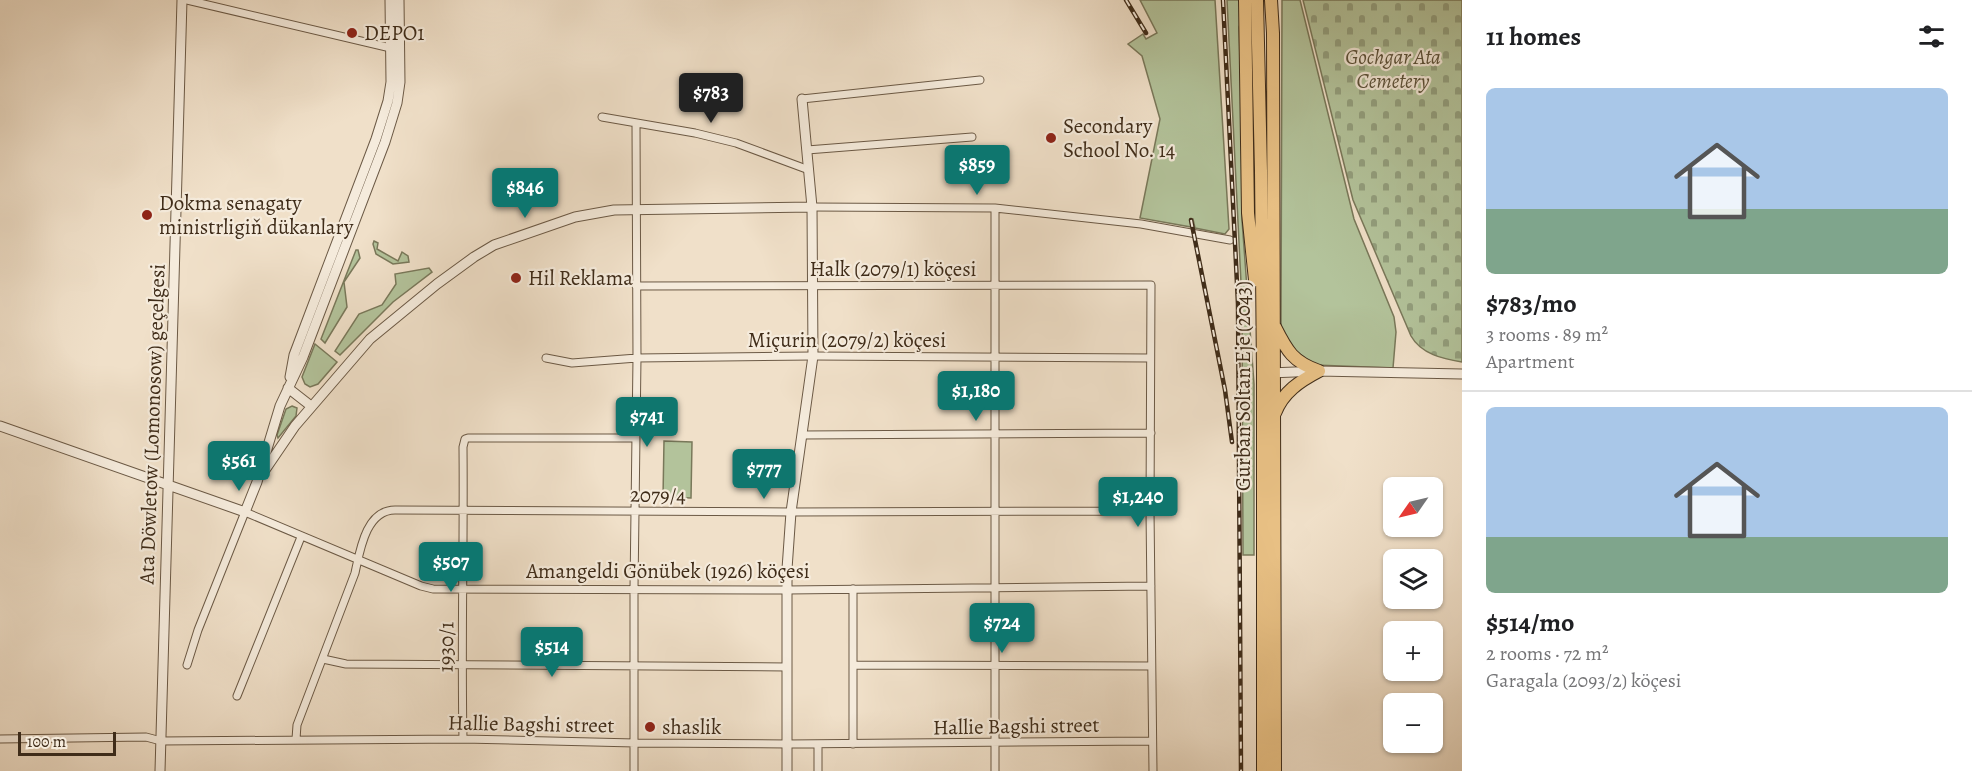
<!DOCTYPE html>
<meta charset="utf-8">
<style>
body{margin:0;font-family:Alegreya,serif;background:#f2f2f2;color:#202124;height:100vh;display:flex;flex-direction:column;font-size:22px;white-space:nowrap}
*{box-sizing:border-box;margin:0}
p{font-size:20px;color:#757577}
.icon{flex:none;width:33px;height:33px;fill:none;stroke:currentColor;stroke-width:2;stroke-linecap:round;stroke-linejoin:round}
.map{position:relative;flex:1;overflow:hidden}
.sheet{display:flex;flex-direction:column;background:#fff;width:510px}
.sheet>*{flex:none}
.needle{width:39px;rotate:236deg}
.buttons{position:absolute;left:1383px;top:477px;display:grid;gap:12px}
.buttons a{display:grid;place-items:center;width:60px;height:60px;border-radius:9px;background:#fff;box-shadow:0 2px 4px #0004;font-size:30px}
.scale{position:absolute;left:18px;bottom:15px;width:98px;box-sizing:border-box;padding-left:6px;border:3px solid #3f2c19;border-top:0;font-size:16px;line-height:21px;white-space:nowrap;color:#3f2c19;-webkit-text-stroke:4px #f5ebdc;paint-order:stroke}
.price{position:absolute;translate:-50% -51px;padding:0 14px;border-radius:6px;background:#0f766e;color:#fff;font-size:20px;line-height:39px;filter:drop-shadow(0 2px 3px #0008)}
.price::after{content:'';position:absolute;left:50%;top:36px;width:18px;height:14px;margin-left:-9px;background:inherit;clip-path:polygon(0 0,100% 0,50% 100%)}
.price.selected{background:#222;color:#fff}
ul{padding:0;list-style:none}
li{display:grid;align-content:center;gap:12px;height:318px;padding:0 24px}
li+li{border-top:2px solid #e0e0e0}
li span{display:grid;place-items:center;height:186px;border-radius:9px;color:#555}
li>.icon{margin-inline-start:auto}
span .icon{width:108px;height:108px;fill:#fffc;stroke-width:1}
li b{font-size:26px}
h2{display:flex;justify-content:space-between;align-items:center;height:72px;padding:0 24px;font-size:26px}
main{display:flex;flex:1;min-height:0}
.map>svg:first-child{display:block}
.grass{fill:#b3c39b;stroke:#79785a;stroke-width:1.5}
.cemetery{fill:url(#cemetery-stones);stroke:#79785a;stroke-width:1.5}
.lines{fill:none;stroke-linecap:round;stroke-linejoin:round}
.minor-casing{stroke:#6b5945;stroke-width:9}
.tertiary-casing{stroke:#6b5945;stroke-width:11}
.trunk-casing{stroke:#3f2c19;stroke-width:14}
.minor{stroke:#f5ebdc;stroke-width:7}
.tertiary{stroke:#f5ebdc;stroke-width:9}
.trunk{stroke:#e8c084;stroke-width:12}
.rail-casing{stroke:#3f2c19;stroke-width:4.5}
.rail{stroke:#f5ebdc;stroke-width:2;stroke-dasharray:7;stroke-linecap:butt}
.poi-dot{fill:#8f2418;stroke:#f5ebdc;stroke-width:2}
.labels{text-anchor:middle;stroke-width:4.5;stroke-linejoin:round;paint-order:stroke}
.poi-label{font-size:21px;fill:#3f2c19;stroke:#f5ebdc;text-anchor:start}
.park-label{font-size:21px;font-style:italic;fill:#5c523a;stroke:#f5ebdc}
.street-label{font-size:21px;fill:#3f2c19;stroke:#f5ebdc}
</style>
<main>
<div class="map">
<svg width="1462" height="771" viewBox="0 0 1462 771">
<defs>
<pattern id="cemetery-stones" width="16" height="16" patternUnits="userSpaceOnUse" patternTransform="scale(1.5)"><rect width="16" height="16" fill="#b3c39b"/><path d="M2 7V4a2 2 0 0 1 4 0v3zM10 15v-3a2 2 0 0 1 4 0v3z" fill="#939f7e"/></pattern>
</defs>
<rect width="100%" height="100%" fill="#f0e0c9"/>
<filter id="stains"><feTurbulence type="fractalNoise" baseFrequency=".00333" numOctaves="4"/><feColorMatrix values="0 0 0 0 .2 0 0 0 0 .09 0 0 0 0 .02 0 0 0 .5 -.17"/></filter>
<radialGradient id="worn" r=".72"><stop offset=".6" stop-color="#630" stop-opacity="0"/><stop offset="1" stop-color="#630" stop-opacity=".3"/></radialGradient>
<path class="grass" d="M1140,0H1215L1229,229L1225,234L1195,228L1193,219H1190L1191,227L1140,218L1160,119L1142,56L1128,44L1143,34L1146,39L1157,33Z
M1227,0H1249L1239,27L1243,159L1242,220L1254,384V555H1243L1242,303Z
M1282,0H1300L1354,219L1394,317L1396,332L1393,368L1315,365L1293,349L1281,330Z
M374,241L378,243L377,249L398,261L402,252L408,256L409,262L393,264L376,254L373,244Z
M356,250H358L360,258L344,282L347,307L325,343L321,339Z
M429,268L432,272L393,302L340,355L335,351L359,314L382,305L396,284L395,274Z
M315,344L337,362L318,384L310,387L305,384L302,377Z
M292,406L297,408L296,416L278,438L277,435L286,409Z
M664,441L692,442L691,498L663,497Z"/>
<path class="cemetery" d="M1303,0H1462V362C1443,359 1421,354 1411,336L1353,200Z"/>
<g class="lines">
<defs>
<path id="minor" d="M187,0L395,49
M802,99L980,80
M602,117L695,133L736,143L809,170
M807,150L972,137
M812,207L995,208L1141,224L1230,240
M636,286L1151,285L1150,511L1153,771
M546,358L572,363L637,358L813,356L1149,358
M802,435L1151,433
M323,659L346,664L787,667
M187,665L198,630L245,512L421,586L433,589L787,590L1151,586
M853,665L1151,666
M237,696L301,537
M0,739L146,737L161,741L463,739L635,743L787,744L1152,741
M296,739L297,725L355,573C360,550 366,510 395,510L791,512L1150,511
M463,739C461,642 464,545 463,447L465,439L468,438H635
M853,744V589
M634,771V588L637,358L636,124
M818,771V744
M995,771V208"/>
<path id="tertiary" d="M1269,373L1319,371L1462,374
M290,377L294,355L376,139L388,101L391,82L390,0
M288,388L311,406
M0,426L245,512L257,482L280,406L303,357L385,142L397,103L400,82L399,0
M265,470L295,426L370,339L437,284L474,257L494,245L575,217L614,210L812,207
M160,771L182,0
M787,771V569L791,512L813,356L812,207L802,99"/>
<path id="trunk" d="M1245,0L1248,213L1255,280
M1257,0L1261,171L1263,373V771
M1271,0L1273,33L1275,771
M1275,327C1287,351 1293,362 1319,371
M1275,413C1283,392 1300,381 1319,371"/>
</defs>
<use href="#minor" class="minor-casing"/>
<use href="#tertiary" class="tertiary-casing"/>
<use href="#trunk" class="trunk-casing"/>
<use href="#minor" class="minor"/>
<use href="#tertiary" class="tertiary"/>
<use href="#trunk" class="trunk"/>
<defs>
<path id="rail" d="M1126,0L1146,33
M1223,0L1238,304L1241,771
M1191,220L1225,390L1232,442"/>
</defs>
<use href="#rail" class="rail-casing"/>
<use href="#rail" class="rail"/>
</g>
<g class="poi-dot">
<circle cx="352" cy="33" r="6"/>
<circle cx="1051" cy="138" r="6"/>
<circle cx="147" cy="215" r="6"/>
<circle cx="516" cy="278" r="6"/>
<circle cx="650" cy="727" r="6"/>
</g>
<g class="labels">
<g class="poi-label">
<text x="364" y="40">DEPO1</text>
<text x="1063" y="133">Secondary<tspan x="1063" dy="24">School No. 14</tspan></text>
<text x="159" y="210">Dokma senagaty<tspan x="159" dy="24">ministrligiň dükanlary</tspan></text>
<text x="528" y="285">Hil Reklama</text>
<text x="662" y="734">shaslik</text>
</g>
<g class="park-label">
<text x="1393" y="64">Gochgar Ata<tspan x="1393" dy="24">Cemetery</tspan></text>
</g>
<g class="street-label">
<text x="893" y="276">Halk (2079/1) köçesi</text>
<text x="847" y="347">Miçurin (2079/2) köçesi</text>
<text transform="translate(1243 386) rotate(-90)" y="7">Gurban Soltan Eje (2043)</text>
<text transform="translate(152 424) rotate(-88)" y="7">Ata Döwletow (Lomonosow) geçelgesi</text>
<text transform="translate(658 495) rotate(1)" y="7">2079/4</text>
<text x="668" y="578">Amangeldi Gönübek (1926) köçesi</text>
<text transform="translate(446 647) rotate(-89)" y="7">1930/1</text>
<text transform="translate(531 724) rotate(1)" y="7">Hallie Bagshi street</text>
<text transform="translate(1016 726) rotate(-1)" y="7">Hallie Bagshi street</text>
</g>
</g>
<rect width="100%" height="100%" filter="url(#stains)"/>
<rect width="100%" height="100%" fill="url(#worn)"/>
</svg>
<div class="buttons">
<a><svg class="needle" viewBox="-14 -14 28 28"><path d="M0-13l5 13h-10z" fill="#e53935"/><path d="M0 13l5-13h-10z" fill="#757577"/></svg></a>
<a><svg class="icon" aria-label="layers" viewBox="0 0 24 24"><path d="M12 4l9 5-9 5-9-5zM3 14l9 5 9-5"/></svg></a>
<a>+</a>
<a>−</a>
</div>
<div class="scale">100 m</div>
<b class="price selected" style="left:711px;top:124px">$783</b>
<b class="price" style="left:977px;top:196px">$859</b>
<b class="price" style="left:525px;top:219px">$846</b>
<b class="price" style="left:976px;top:422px">$1,180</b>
<b class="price" style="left:647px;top:448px">$741</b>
<b class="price" style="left:239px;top:492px">$561</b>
<b class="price" style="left:764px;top:500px">$777</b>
<b class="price" style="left:1138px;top:528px">$1,240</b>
<b class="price" style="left:451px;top:593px">$507</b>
<b class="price" style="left:1002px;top:654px">$724</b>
<b class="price" style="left:552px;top:678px">$514</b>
</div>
<section class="sheet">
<h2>11 homes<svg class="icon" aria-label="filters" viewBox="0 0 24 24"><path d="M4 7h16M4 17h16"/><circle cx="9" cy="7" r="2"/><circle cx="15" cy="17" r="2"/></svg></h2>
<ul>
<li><span style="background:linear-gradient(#a9c7e8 65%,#7fa58c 0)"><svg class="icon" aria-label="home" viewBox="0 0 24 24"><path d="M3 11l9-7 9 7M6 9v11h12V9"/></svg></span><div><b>$783/mo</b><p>3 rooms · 89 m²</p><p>Apartment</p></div></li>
<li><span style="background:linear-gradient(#a9c7e8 70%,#7fa58c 0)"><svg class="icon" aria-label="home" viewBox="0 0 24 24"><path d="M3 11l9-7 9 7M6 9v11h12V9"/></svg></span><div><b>$514/mo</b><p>2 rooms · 72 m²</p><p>Garagala (2093/2) köçesi</p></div></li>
</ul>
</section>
</main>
